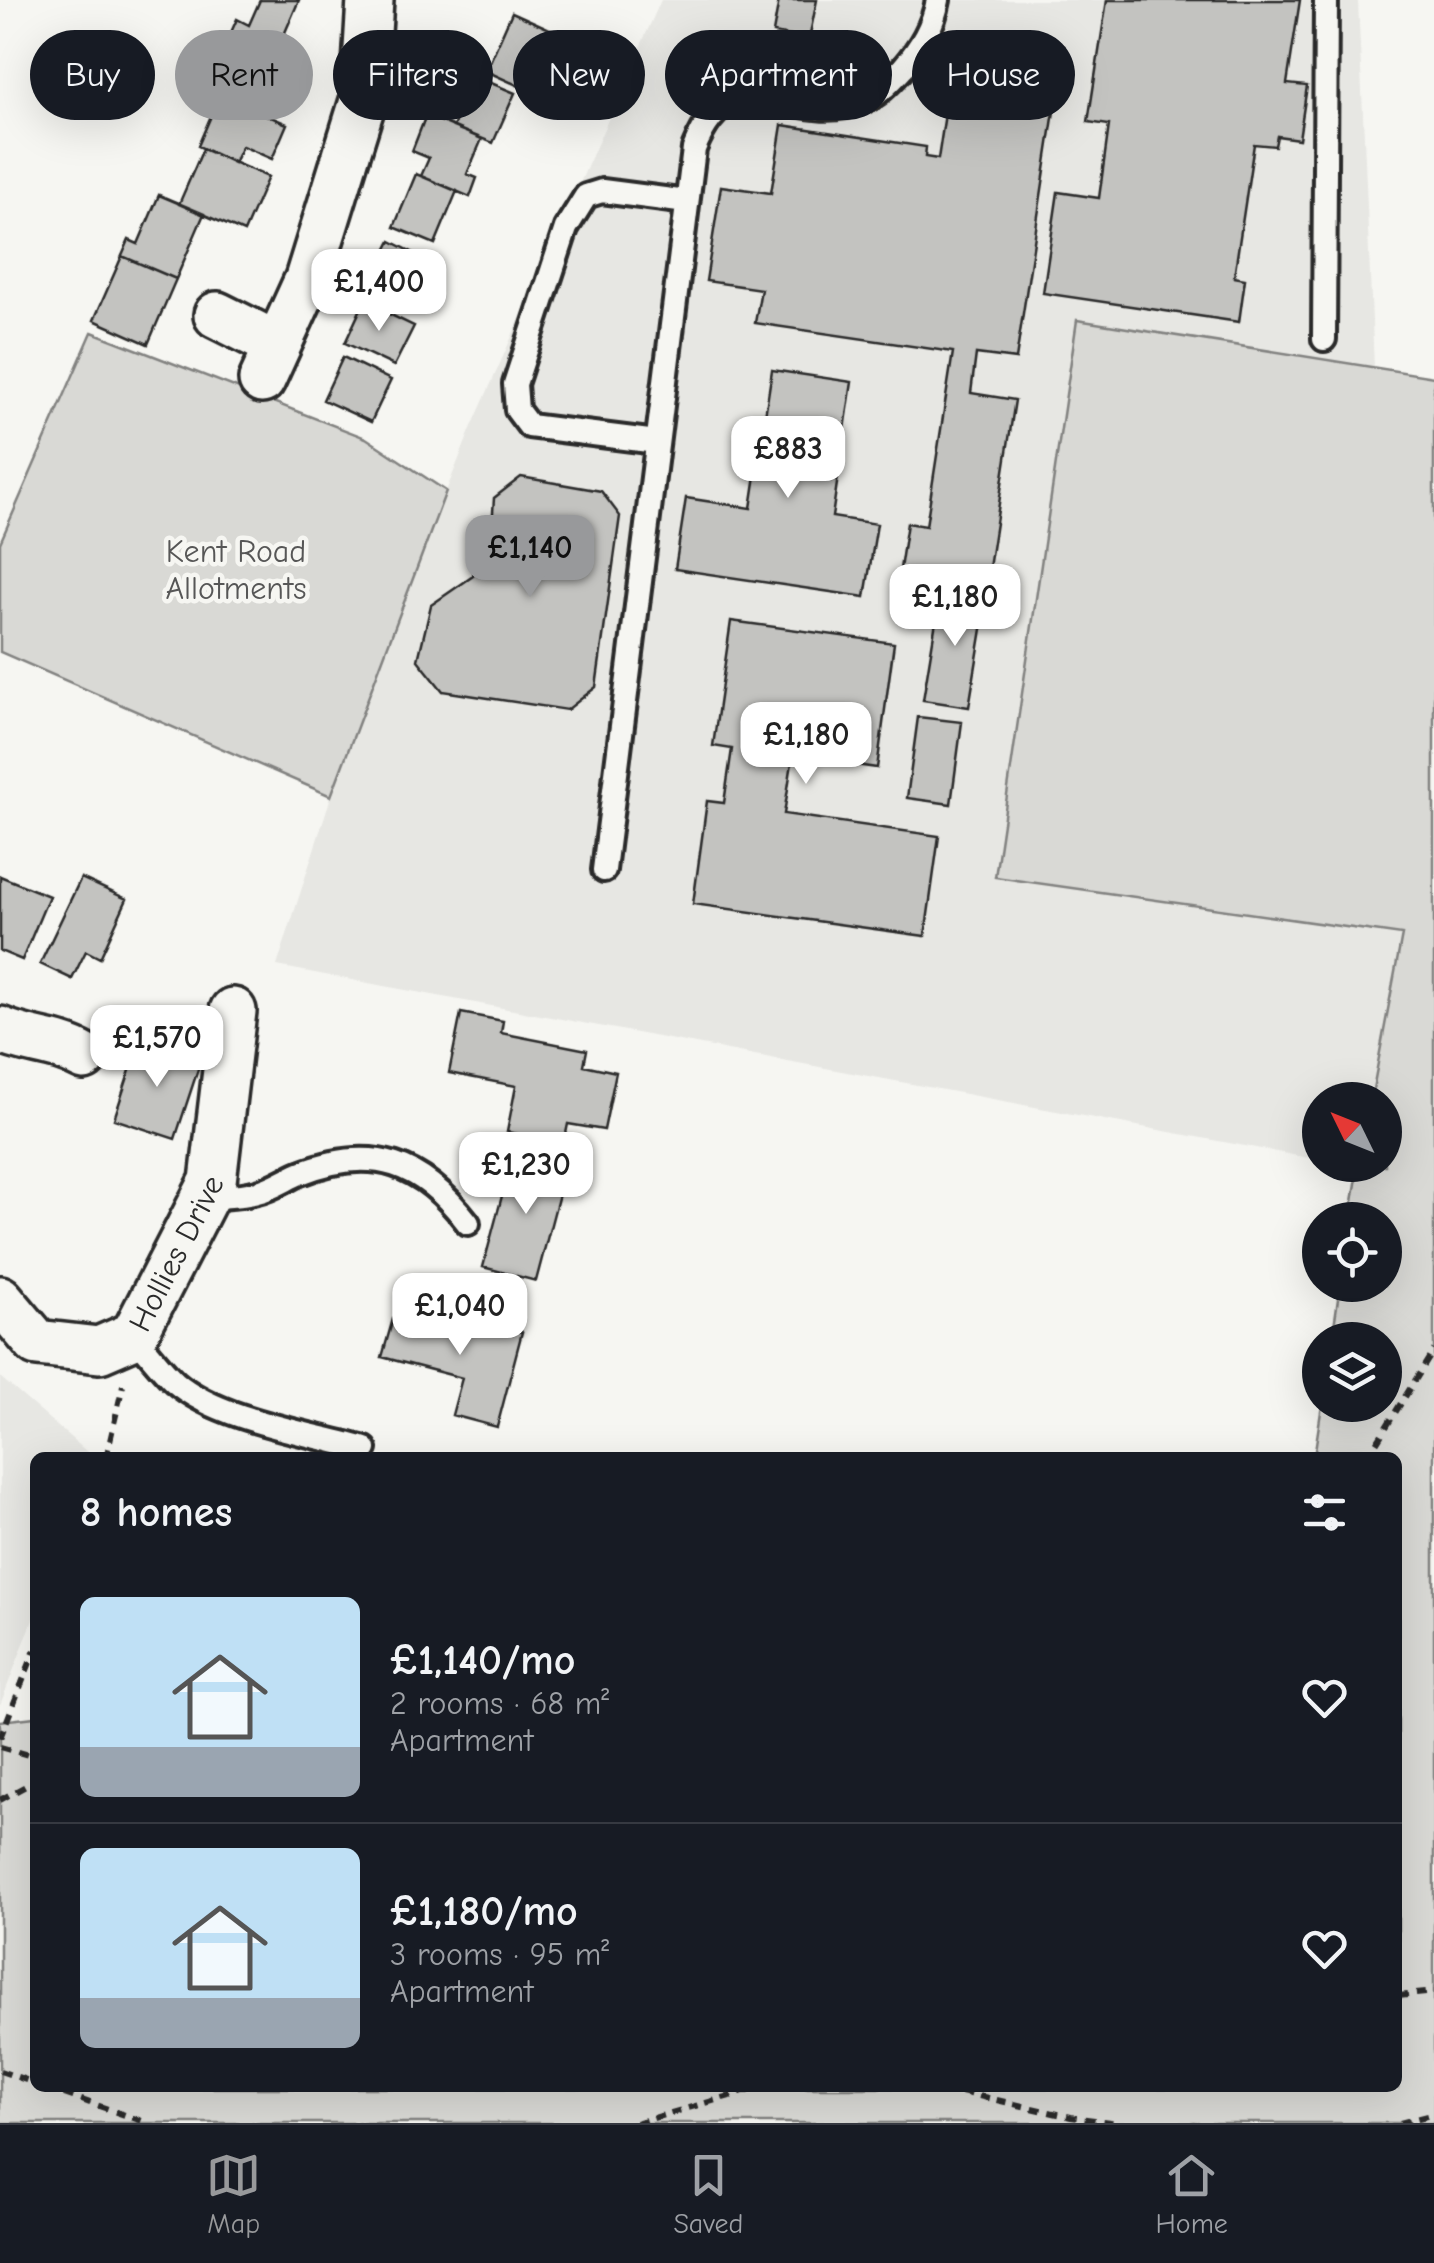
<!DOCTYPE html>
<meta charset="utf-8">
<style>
body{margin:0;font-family:"Comic Neue",sans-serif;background:#242831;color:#f1f3f6;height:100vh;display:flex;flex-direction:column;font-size:38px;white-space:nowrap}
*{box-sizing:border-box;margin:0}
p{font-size:32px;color:#9ea1a6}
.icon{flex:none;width:55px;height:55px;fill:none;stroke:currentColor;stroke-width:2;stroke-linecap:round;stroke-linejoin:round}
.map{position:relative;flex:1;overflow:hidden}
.panel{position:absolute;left:30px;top:1452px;width:1372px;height:640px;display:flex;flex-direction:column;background:#171b24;border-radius:15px;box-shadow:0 10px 40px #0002}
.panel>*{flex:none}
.hud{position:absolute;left:30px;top:30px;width:1375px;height:90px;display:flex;gap:20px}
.needle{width:65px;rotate:313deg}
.controls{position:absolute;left:1302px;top:1082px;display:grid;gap:20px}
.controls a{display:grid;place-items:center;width:100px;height:100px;border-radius:50%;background:#171b24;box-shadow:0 10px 40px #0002;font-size:50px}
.price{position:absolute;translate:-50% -85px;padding:0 22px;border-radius:20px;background:#fff;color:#222;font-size:32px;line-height:65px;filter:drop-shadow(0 2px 5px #0008)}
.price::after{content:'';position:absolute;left:50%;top:60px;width:30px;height:22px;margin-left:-15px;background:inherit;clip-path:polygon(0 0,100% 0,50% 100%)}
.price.on{background:#98999b;color:#111}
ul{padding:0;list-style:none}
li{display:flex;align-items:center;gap:30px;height:250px;padding:0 50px}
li+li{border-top:2px solid #363941}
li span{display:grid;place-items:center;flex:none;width:280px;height:200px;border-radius:15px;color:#555}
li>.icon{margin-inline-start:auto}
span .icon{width:120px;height:120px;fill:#fffc;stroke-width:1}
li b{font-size:42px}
h2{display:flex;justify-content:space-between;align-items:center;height:120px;padding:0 50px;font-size:42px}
.tag{padding:0 35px;border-radius:45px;background:#171b24;box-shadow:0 10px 40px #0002;font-size:35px;line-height:90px}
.tag.on{background:#98999b;color:#111}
.dock{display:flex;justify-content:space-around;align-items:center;height:140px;border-top:2px solid #363941;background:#171b24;font-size:28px;color:#9ea1a6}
.dock a{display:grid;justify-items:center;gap:5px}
.dock .on{color:#98999b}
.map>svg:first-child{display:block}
.built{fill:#e7e7e3}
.green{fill:#d9d9d5;stroke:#828280;stroke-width:2.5}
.building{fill:#c3c3c0;stroke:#2b2b2b;stroke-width:2.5}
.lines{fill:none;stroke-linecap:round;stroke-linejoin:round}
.lane-casing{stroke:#2b2b2b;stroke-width:30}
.street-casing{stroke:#2b2b2b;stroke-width:52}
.path{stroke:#2b2b2b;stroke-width:6;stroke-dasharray:10 8;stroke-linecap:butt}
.lane{stroke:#f6f6f2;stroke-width:22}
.street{stroke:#f6f6f2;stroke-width:45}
.labels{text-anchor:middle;stroke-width:9;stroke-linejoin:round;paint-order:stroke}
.park-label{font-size:32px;fill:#565656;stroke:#f6f6f2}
.street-label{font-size:32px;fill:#2b2b2b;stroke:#f6f6f2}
</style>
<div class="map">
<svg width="1434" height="2123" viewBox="0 0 1434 2123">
<rect width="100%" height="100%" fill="#f6f6f2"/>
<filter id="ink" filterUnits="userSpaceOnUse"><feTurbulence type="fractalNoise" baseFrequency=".01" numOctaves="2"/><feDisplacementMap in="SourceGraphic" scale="20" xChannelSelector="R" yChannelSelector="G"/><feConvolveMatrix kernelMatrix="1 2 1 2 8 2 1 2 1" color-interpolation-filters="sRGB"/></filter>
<g filter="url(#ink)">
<path class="built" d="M661,0H1358L1374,367L1434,377V770L1371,1100H1320V1160L277,966L356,718L470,431Z
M0,1377L93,1457L35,1458V1615L0,1705Z"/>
<path class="green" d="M1077,320L1434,377V2123H0V1721L35,1717V2088H1398V1458L1314,1457L1322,1405H1385V1340H1332L1340,1285H1385V1220H1350L1359,1165H1385V1100H1371L1402,935L995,877Z
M92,332L366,438L446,491L331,796L0,652V543Z"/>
<path class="building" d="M260,0H299L274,58L228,39L237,19L249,25Z
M779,0H817L809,39L773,33Z
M1107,0H1300L1287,84L1307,86L1299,139L1277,136L1275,146L1254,144L1234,277L1245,279L1239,322L1043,293L1058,192L1099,198L1109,125L1088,122Z
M512,12L554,31L528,90L486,71Z
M958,30L1064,46L1016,359L976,354L971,393L1015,400L987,581L900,569L907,523L926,526L953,352L755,323L761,289L706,281L721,186L771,193L782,125L926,147L925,157L938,159Z
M249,48L297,68L281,107L267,101L262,113L213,92L218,78L233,84Z
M453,67L515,93L493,143L453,127L459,113L437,103Z
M220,95L287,124L272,159L242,146L234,163L198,146Z
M426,115L482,139L467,174L477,178L470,197L421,176L429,158L412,151Z
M203,149L268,177L244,232L179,204Z
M416,174L457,191L435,244L394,227Z
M159,195L204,214L176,279L122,256L129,240L138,244Z
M391,241L439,266L425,294L414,288L403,308L366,290Z
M122,256L176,279L148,344L94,320Z
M364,302L414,326L394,366L345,343Z
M343,357L391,380L371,422L323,400Z
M772,370L852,382L832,517L877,524L865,597L675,569L686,498L751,508Z
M521,477L601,491L620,516L596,687L567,710L443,691L418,660L431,605L473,576L479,534L492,527L494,498Z
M941,591L987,599L969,707L923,700Z
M731,621L894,643L877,768L793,756L784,814L939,836L925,936L693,904L707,801L724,803L732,749L713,746Z
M918,717L962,722L951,804L907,798Z
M0,876L49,896L22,960L0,951Z
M81,878L127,899L100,958L86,951L72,979L40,964Z
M461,1013L503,1021L501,1033L587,1050L584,1065L616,1072L604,1130L568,1124L564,1143L507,1132L516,1086L449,1073Z
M140,1040L201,1060L175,1139L114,1119Z
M533,1151L568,1160L536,1281L483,1267L510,1166L527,1170Z
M425,1306L522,1332L497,1427L452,1415L462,1378L382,1357L393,1319L420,1325Z"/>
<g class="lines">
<defs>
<path id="lane" d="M1324,339L1326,0
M657,442L529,426L517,410L515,384L566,228L586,196L602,191L687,202
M604,870L694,149C732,52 792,128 861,102C878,96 891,81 903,68C921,47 933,27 938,0
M203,1198C221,1196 241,1197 257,1192C272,1189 286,1179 300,1173C374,1144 422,1163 468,1223
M134,1335C147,1350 160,1368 175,1382C219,1420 309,1433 365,1449"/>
<g id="street">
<path d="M217,315L277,345"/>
<path d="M262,380L308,279L364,98L370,0"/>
<path d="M0,1030C28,1043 56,1041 84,1057"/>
<path id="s1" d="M0,1299L37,1343L99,1350L134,1335L213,1181L233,1011"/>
</g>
</defs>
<use href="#lane" class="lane-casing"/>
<use href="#street" class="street-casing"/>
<path class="path" d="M106,1458L123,1385
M1367,1458L1434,1350
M0,1738L35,1650
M0,1747L35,1757
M0,1800L35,1781
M1398,1996L1434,1992
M0,2071L35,2083
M47,2088L148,2123
M944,2088L1071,2117L1118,2123
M636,2123L758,2088
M1400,2123L1434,2114"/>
<use href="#lane" class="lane"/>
<use href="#street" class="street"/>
</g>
</g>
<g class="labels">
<g class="park-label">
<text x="236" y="562">Kent Road<tspan x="236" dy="37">Allotments</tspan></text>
</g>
<g class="street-label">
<text dy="11" stroke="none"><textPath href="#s1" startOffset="250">Hollies Drive</textPath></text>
</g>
</g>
</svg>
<div class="controls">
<a><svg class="needle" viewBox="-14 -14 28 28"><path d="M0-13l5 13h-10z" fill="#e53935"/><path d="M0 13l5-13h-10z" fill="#9ea1a6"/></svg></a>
<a><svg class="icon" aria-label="locate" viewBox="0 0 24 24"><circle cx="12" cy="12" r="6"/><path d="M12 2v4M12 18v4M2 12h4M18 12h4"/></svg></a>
<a><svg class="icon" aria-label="layers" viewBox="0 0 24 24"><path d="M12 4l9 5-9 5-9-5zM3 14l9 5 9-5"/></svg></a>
</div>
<b class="price" style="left:379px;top:334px">£1,400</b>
<b class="price" style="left:788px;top:501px">£883</b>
<b class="price on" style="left:530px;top:600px">£1,140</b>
<b class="price" style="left:955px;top:649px">£1,180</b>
<b class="price" style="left:806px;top:787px">£1,180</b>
<b class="price" style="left:157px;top:1090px">£1,570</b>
<b class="price" style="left:526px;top:1217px">£1,230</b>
<b class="price" style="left:460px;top:1358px">£1,040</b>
<div class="hud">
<a class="tag">Buy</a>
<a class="tag on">Rent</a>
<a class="tag">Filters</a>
<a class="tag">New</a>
<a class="tag">Apartment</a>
<a class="tag">House</a>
</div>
<section class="panel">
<h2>8 homes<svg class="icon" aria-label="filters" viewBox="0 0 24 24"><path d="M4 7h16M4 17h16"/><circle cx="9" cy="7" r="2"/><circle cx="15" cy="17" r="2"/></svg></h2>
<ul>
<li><span style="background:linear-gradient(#bfe0f5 75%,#9aa5b1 0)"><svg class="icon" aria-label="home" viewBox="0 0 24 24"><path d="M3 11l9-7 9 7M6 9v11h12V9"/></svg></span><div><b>£1,140/mo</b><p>2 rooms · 68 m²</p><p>Apartment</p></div><svg class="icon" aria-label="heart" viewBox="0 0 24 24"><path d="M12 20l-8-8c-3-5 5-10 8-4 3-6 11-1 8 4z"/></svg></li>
<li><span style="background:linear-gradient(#bfe0f5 75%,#9aa5b1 0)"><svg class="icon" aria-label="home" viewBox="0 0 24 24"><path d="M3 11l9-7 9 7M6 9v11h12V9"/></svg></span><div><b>£1,180/mo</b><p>3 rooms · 95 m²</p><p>Apartment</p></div><svg class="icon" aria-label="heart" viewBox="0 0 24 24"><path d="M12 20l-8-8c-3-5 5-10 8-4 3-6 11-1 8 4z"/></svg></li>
</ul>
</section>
</div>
<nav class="dock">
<a class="on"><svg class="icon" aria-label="map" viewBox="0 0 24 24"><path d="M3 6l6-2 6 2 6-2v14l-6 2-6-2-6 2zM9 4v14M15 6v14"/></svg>Map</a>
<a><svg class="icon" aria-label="saved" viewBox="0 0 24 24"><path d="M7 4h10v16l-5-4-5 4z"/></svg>Saved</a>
<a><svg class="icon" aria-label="home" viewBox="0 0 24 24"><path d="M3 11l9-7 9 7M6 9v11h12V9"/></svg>Home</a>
</nav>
